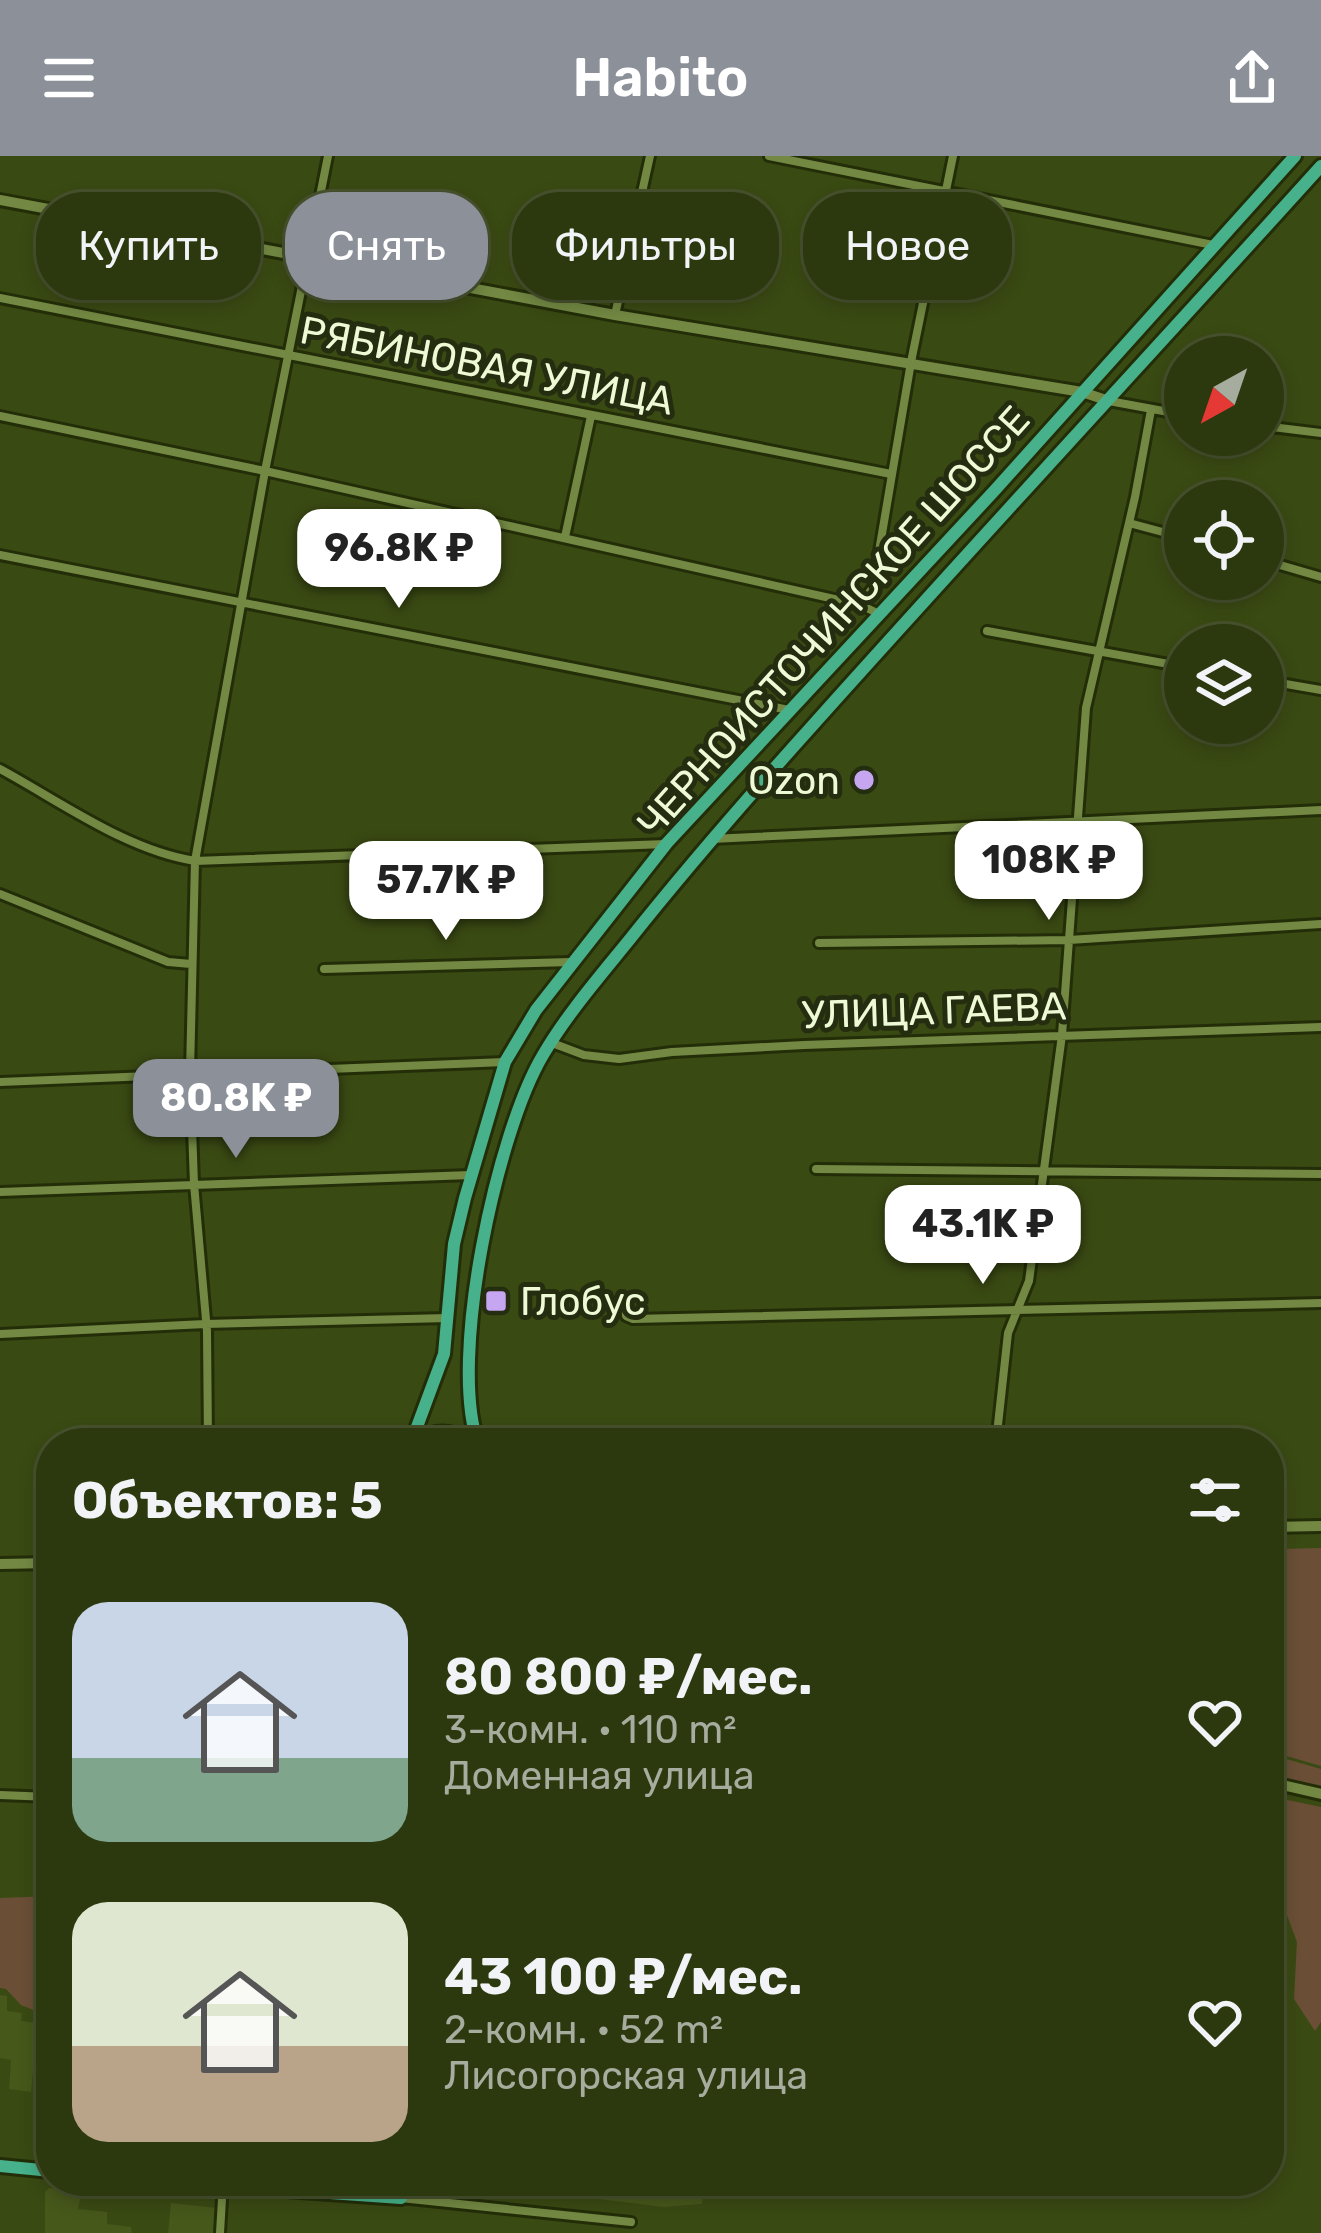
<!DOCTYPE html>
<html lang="ru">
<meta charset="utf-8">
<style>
body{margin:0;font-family:Rubik,sans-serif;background:#38431c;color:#f1f3f6;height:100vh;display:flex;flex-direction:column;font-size:45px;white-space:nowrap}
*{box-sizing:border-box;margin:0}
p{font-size:39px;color:#a6ac9e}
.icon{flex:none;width:66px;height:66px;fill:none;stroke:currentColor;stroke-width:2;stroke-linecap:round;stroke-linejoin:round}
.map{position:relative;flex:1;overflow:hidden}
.side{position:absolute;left:36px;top:1272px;width:1248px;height:768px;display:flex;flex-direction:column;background:#2c380e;border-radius:48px;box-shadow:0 6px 18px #0003,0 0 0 3px #48522e}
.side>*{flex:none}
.guide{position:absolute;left:36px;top:36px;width:1251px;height:108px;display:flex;gap:24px}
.needle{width:78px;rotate:220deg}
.controls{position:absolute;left:1164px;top:180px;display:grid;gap:24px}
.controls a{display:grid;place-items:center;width:120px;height:120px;border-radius:50%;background:#2c380e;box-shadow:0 6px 18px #0003,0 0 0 3px #48522e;font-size:60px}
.price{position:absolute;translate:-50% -102px;padding:0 27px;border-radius:24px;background:#fff;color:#222;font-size:39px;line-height:78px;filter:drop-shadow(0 3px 6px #0008)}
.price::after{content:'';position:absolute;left:50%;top:72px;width:36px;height:27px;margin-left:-18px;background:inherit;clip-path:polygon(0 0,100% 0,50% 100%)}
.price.active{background:#8c9099;color:#fff}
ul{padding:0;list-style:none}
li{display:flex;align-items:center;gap:36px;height:300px;padding:0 36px}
li span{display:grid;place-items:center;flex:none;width:336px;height:240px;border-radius:36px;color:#555}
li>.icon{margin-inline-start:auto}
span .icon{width:144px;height:144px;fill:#fffc;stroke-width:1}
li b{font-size:51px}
h2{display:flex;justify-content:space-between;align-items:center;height:144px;padding:0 36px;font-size:51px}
.chip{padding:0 42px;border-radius:48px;background:#2c380e;box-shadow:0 6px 18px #0003,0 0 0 3px #48522e;font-size:42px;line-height:108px}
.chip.active{background:#8c9099;color:#fff}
header{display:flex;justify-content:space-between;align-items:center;height:156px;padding:0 36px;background:#8c9099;color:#fff;font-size:54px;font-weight:600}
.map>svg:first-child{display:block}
.built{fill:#47581b}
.green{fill:#6a4f36}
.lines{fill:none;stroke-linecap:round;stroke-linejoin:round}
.street-casing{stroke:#232e08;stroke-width:14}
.secondary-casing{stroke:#232e08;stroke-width:16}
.primary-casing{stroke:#232e08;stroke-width:18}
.street{stroke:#738943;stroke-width:8}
.secondary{stroke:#738943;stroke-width:10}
.primary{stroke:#46b18b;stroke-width:12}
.poi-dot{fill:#c6a6f0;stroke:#242d10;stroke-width:4.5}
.labels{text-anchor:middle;stroke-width:10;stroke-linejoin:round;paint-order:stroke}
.street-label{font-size:39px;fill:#edfad5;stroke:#242d10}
.poi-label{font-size:39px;fill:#edfad5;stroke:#242d10;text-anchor:end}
</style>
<header><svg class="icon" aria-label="menu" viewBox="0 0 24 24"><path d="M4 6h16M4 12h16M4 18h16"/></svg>Habito<svg class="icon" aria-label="share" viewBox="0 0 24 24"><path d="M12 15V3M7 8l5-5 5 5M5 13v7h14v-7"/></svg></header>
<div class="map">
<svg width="1321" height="2077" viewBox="0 0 1321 2077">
<rect width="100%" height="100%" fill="#3a4a13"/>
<path class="built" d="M0,1839L7,1840V1855L22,1857L21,1865L51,1869V1906L34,1905L31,1936L9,1933L11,1904L0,1902Z
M455,2025H704L702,2048L663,2051Z
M49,2032L82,2034L78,2053L107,2056V2068L131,2071L132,2077H45V2036Z
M171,2047L217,2052L215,2077H168Z"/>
<path class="green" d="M1321,1392V1610L1269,1595V1524L1278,1393Z
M1269,1598L1321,1613V1633L1269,1621Z
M1269,1640L1321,1651V1866L1315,1875L1294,1843L1297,1786L1279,1738L1269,1729Z
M51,1740V1861L21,1849L6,1833L0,1832V1742Z"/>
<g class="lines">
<defs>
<path id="street" d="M769,0L1213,89
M0,142L891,318
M615,159L650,0
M1109,245L1185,259
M0,260L265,315L861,449L877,457
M1263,270L1321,277
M1129,367L1185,382
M565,381L591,260
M0,399L789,554
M1263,404L1321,421
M861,449L873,431L911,206L953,0
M987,475L1185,511
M1263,524L1321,534
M0,613C61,646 126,694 195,705L666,688
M711,683L1321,654
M0,738L168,806L191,808
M819,787L1069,784L1321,768
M324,813L571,806
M552,887L584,899L619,903L672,896L804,889L1321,871
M0,926L505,906
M816,1013L1321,1018
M0,1036L471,1019
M625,1144L626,1160L633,1163L1321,1147
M0,1178L205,1168L448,1162
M208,1287L207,1175L194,1028L190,916L195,705L265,315L328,0
M996,1287L1008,1177L1029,1125L1062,879L1086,552L1135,341L1151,254
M0,1639L51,1641
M401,2042L631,2066
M220,2077L223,2026"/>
<path id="secondary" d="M0,44L615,159L1082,236L1109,245
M1269,1371L1321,1370
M0,1408L51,1407
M1269,1626L1321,1638"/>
<path id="primary" d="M411,1287L444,1198L454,1088L465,1042L505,906L536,854L667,687L995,334L1295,0
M415,1287C432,1273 453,1273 470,1287
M478,1287C448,1203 497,976 543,899C567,858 600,820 630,783C689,709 750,639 813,569C981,381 1152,197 1321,10
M0,2010L51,2015
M160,2025L401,2042L409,2025"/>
</defs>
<use href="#street" class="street-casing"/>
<use href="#secondary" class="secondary-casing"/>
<use href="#primary" class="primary-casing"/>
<use href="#street" class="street"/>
<use href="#secondary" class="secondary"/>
<use href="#primary" class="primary"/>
</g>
<g class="poi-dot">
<circle cx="864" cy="624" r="12"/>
<rect x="484" y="1133" width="24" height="24" rx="6"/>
</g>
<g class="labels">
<g class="street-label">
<text transform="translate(487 209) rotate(11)" y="14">РЯБИНОВАЯ УЛИЦА</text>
<text transform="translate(833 465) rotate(-48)" y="14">ЧЕРНОИСТОЧИНСКОЕ ШОССЕ</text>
<text transform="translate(934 854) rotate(-2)" y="14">УЛИЦА ГАЕВА</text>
</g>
<g class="poi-label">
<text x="840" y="638">Ozon</text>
<text x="520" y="1159" text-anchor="start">Глобус</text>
</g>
</g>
</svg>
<div class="controls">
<a><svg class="needle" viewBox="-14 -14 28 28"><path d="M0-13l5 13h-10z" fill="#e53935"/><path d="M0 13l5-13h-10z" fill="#a6ac9e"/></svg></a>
<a><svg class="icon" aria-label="locate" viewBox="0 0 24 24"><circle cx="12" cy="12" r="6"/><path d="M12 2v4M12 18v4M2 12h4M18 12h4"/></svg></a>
<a><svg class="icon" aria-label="layers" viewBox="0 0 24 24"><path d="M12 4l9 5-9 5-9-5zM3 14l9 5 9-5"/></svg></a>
</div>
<b class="price" style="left:399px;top:455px">96.8K ₽</b>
<b class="price" style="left:1049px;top:767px">108K ₽</b>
<b class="price" style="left:446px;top:787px">57.7K ₽</b>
<b class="price active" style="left:236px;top:1005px">80.8K ₽</b>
<b class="price" style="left:983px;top:1131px">43.1K ₽</b>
<div class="guide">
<a class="chip">Купить</a>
<a class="chip active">Снять</a>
<a class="chip">Фильтры</a>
<a class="chip">Новое</a>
</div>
<section class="side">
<h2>Объектов: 5<svg class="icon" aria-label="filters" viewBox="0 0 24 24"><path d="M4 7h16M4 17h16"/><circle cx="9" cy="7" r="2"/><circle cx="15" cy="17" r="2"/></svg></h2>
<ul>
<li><span style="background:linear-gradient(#c9d6e8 65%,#7fa58c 0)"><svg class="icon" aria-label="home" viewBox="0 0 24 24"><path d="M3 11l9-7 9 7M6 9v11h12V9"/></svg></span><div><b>80 800 ₽/мес.</b><p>3-комн. · 110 m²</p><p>Доменная улица</p></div><svg class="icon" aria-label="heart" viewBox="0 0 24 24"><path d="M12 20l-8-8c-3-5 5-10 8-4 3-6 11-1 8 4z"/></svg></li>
<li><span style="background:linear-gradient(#dfe7d0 60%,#b9a48a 0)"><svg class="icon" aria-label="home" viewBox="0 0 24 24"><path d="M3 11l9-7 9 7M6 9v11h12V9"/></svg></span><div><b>43 100 ₽/мес.</b><p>2-комн. · 52 m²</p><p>Лисогорская улица</p></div><svg class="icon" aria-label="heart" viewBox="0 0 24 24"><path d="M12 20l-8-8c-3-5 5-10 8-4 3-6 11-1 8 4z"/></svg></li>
</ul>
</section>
</div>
